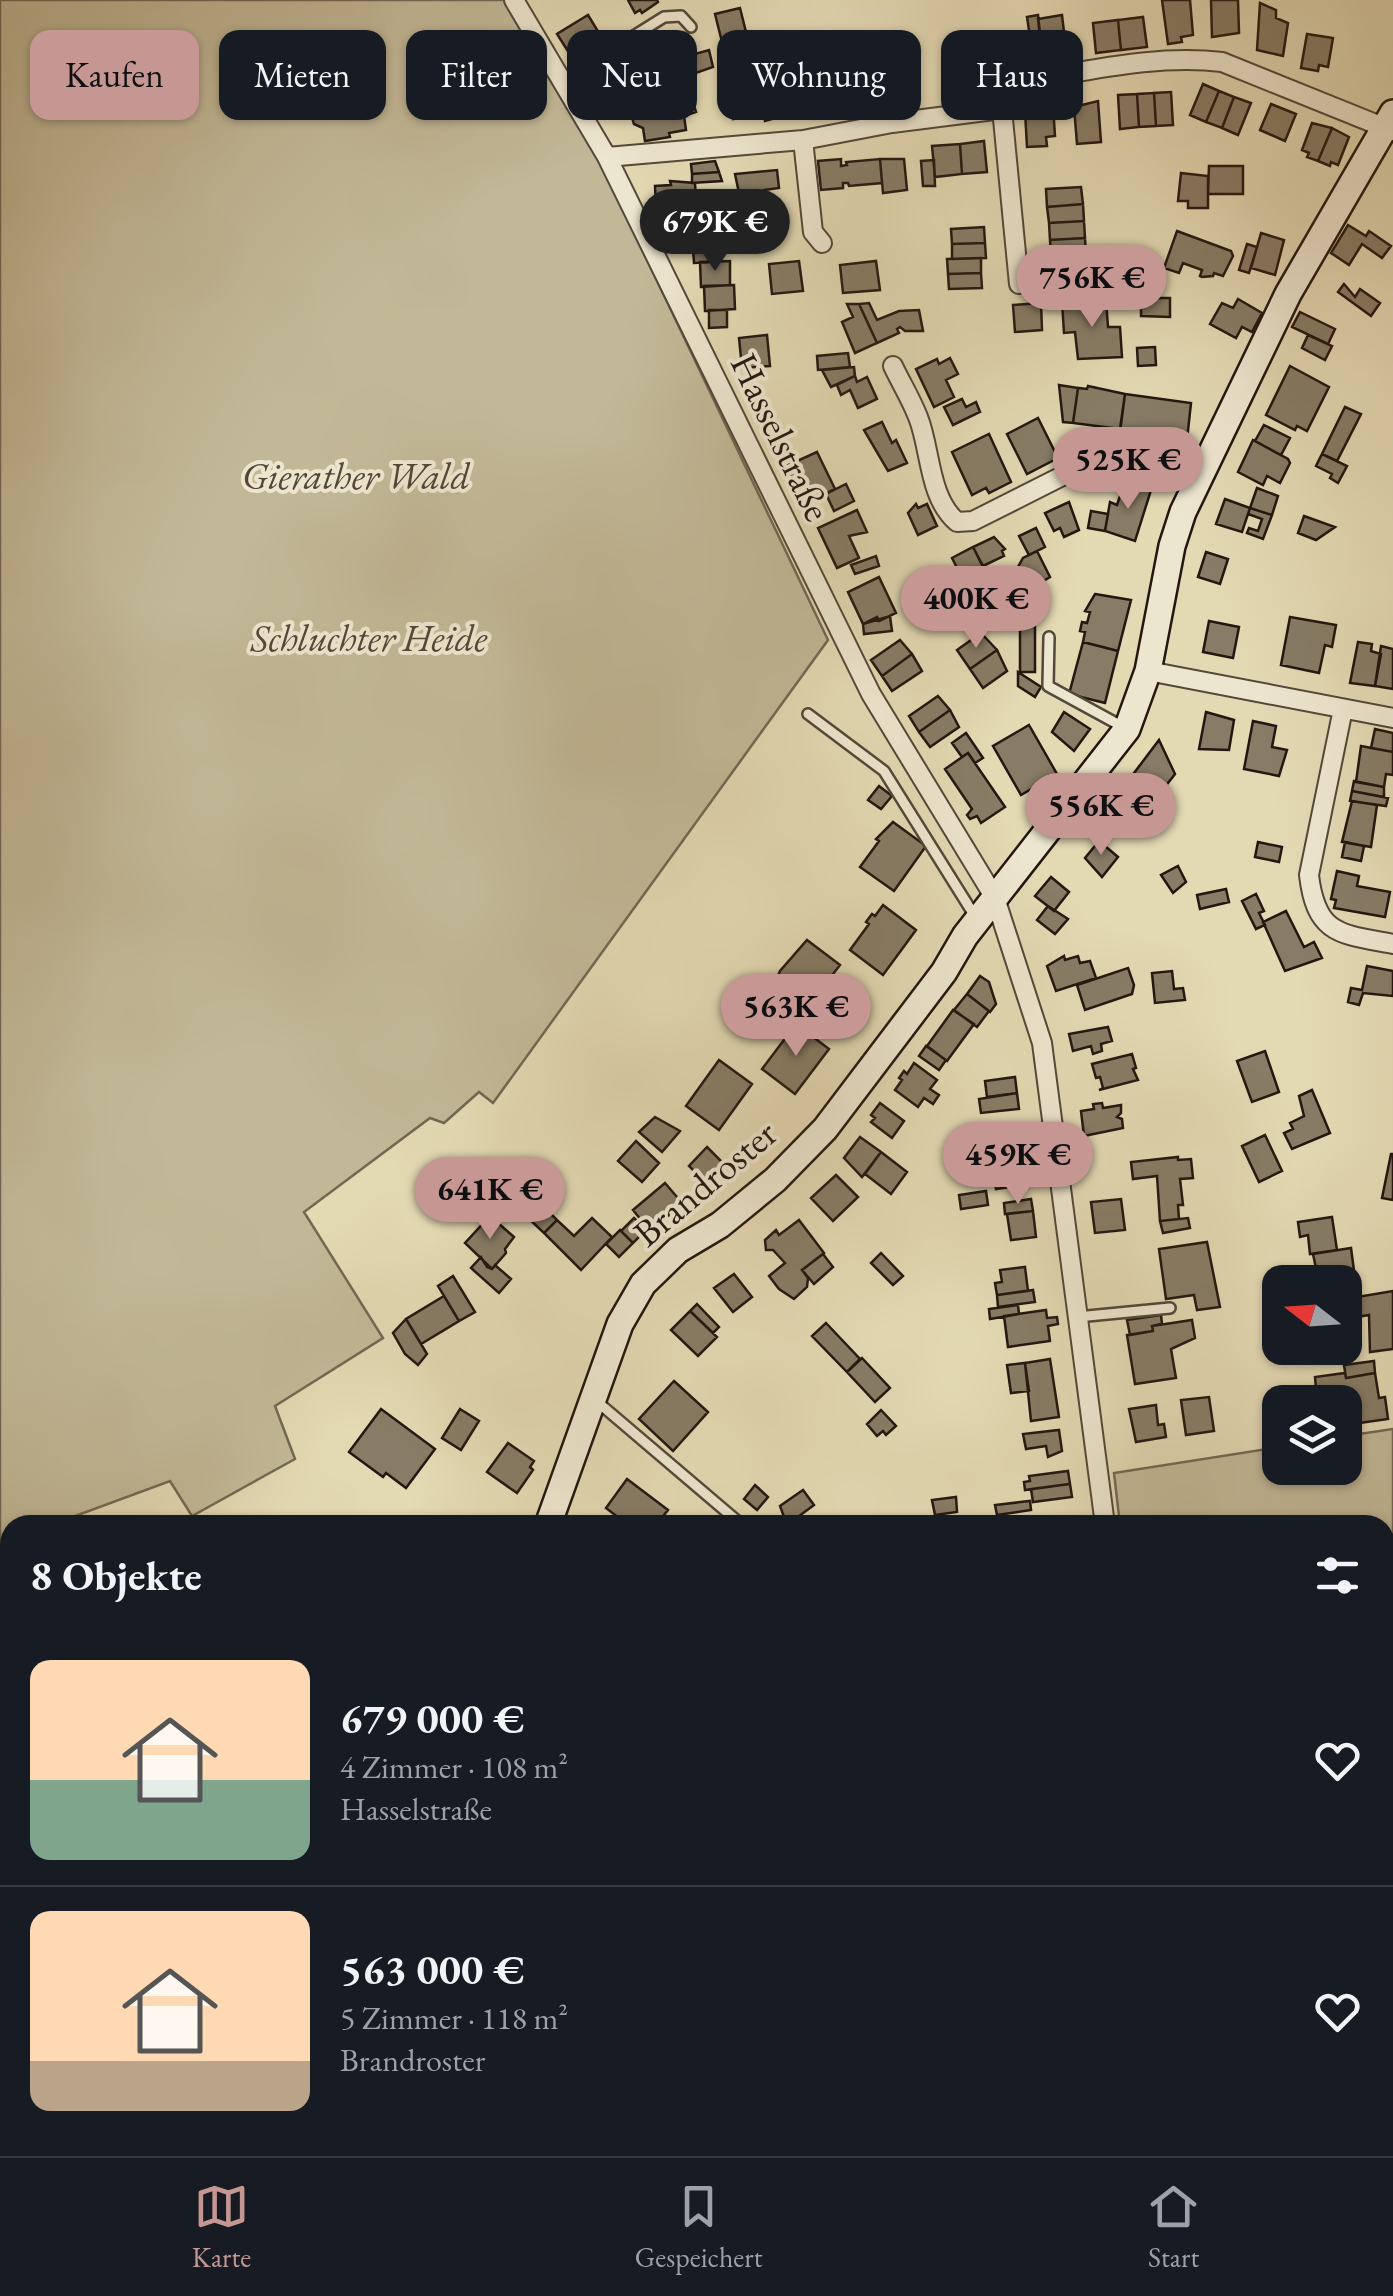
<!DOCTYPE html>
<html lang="de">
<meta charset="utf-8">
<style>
body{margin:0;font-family:"EB Garamond",serif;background:#242831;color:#f1f3f6;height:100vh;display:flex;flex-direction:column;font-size:38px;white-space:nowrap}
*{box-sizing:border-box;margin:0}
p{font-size:32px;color:#9ea1a6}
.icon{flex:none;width:55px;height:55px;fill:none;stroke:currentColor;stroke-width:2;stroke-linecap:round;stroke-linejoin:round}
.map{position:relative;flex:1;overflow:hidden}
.drawer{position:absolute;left:0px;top:1515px;width:1395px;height:642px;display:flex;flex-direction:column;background:#171b24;border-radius:30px 30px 0 0;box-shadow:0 2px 8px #0004}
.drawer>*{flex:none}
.top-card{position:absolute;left:30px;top:30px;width:1335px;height:90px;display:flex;gap:20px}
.needle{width:65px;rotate:287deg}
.tools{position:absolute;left:1262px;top:1265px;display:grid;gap:20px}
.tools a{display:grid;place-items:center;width:100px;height:100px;border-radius:20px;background:#171b24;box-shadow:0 2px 8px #0004;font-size:50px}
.price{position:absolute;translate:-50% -85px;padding:0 22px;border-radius:35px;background:#c59692;color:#111;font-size:32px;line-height:65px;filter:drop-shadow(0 2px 5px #0008)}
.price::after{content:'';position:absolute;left:50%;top:60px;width:30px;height:22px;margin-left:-15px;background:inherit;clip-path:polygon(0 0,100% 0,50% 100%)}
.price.selected{background:#222;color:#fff}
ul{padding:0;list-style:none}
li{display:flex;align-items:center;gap:30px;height:250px;padding:0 30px}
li+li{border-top:2px solid #363941}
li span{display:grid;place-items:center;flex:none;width:280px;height:200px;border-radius:20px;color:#555}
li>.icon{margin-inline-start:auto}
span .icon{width:120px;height:120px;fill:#fffc;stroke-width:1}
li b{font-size:42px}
h2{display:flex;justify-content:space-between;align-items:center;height:120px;padding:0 30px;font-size:42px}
.tag{padding:0 35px;border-radius:20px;background:#171b24;box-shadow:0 2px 8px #0004;font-size:35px;line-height:90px}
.tag.selected{background:#c59692;color:#111}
.menu{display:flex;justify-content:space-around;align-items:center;height:140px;border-top:2px solid #363941;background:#171b24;font-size:28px;color:#9ea1a6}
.menu a{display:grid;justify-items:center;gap:5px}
.menu .selected{color:#c59692}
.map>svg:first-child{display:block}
.green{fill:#c2b897;stroke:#726854;stroke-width:2.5}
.building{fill:#877c65;stroke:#231710;stroke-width:2.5}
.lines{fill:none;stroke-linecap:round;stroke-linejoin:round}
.lane-casing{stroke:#534839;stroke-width:14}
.street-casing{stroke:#534839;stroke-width:22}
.secondary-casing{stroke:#231710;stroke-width:30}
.lane{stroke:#ede6ce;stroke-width:9}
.street{stroke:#ede6ce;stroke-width:18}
.secondary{stroke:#ede6ce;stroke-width:25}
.labels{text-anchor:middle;stroke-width:8;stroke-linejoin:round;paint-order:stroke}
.street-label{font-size:38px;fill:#231710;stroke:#ede6ce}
.park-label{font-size:38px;font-style:italic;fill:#534738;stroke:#ede6ce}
</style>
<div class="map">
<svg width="1393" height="2156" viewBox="0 0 1393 2156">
<rect width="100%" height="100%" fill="#e3d9b3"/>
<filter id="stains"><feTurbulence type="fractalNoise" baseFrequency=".002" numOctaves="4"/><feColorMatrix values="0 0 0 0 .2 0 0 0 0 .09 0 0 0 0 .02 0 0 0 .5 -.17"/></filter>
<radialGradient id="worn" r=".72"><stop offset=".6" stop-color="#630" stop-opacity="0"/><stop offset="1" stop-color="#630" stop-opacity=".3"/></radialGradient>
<path class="green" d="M0,0H505L552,74L612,186L828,640L493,1103L479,1092L444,1123L430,1118L304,1212L383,1338L275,1406L295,1459L192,1516L170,1481L51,1525H10V1540L0,1544Z
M1393,1429V1964L1385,1972V1525H1120L1114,1473L1280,1447V1468H1345V1436Z
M43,2148H200L197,2156H70Z
M693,2148H1180L1170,2156H694Z"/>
<path class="building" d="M628,0H657L658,2L642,13L640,10L635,13Z
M1162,0H1190L1193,35L1181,37L1182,42L1168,44Z
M1211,0H1238L1239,33L1212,37Z
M1260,3L1276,10V18L1288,23L1283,56L1257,50Z
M740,8L747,36L722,42L715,14Z
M588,15L602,38L571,56L557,34Z
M1038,15L1041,43L1031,44L1027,17Z
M1062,15L1067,57L1043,61L1038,19Z
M1143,17L1147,47L1121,50L1118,20Z
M1118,20L1121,50L1096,53L1093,23Z
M1307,34L1333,38L1328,67L1319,65L1318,71L1301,68Z
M652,40L663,73L617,89L608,62L618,59L617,56L630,48Z
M709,50L713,67L696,73L691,55Z
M862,52L864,64L869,63L873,92L844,95L838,55Z
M761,62V65L775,64V68L788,69L787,89L798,93L800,106L795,113L765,121L764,105L759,101L752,103L750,94L739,95L736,71Z
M1203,84L1219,91L1206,122L1190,115Z
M653,89L656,97L663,95L665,99L681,93L685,105L693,102L696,112L684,116L686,130L669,133L670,137L645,141L643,128L634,124L630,111L644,106L643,93Z
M1219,91L1234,97L1222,128L1206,122Z
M1171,92L1173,125L1156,126L1154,93Z
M1154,93L1156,126L1139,127L1137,94Z
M750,94L753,116L733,119L730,97Z
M1137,94L1139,127L1120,129L1118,95Z
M1234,97L1251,103L1238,135L1222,128Z
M1098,101L1101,142L1077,144L1074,107Z
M1271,104L1296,114L1285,141L1260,130Z
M1053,106L1055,136L1046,137L1047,146L1027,147L1025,111Z
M1312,123L1332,128L1318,161L1307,157L1309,153L1302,150Z
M1332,128L1349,137L1338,165L1331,162L1330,166L1318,161Z
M984,141L987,172L962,174L960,144Z
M960,144L962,174L935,177L932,146Z
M841,159V166L847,165L846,162L880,159L882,183L849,186L848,183H843V188L821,190L818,161Z
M880,159H904L907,190L883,193Z
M934,160L935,186H923L921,161Z
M715,161L719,172L692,174L691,164Z
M1209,166H1243V194H1208Z
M777,170L779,188L764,190L766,210L743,212L735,174Z
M719,172L722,181L692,183V174Z
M1181,173L1208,176V208H1188V201H1178Z
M670,181L695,183L696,201L656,204L655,186L671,185Z
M1081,187L1083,204L1047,207L1046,189Z
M702,201L704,219L664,222L662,204Z
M1083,204L1084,221L1049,223L1047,207Z
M709,218L711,237L671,240L670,221Z
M1084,221L1085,238L1050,240L1049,223Z
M1348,225L1366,236L1369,231L1391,246L1382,258L1362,244L1349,265L1331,253Z
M984,227L985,243L952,244L951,229Z
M1177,231L1231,251L1233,256L1223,276L1214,273L1213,276L1202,277L1200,276L1202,270L1183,263L1179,273L1164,268Z
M1261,233L1284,240L1275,275L1251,268Z
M1085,238L1086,255L1051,257L1050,240Z
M985,243L986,258L952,259V244Z
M1247,244L1257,247L1249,273L1239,270Z
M711,246L712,262L694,263L693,248Z
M1086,255L1087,272L1052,274L1051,257Z
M981,258V273L948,274L947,259Z
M730,261V285L701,287L700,262Z
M799,261L803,291L772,294L769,264Z
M876,261L880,290L843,293L840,265Z
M981,273L982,288L949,289L948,274Z
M1344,284L1355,297L1360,289L1380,303L1371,316L1338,292Z
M734,285L735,309L705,311L704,286Z
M1141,298H1170V317L1141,316Z
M1238,299L1262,313L1252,332L1242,327L1236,338L1210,324L1222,303L1233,308Z
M1106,300L1108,327H1120L1122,357L1078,359L1075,332L1064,333L1062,302Z
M869,303L877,320L899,311L919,310L923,331H905L900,327L897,329L899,333L877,343L859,304Z
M1041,303L1042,330L1015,332L1013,305Z
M847,304H859L877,343L855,353L842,322L853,317Z
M709,310H727V327L709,328Z
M1300,312L1335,329L1328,344L1292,327Z
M767,335L770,366L742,368L739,338Z
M1308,335L1332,346L1325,360L1302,348Z
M1155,347L1156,365L1138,366L1137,348Z
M848,353L850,367L818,370L817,356Z
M950,358L958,374L946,380L954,397L934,407L916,369L937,359L939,364Z
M1290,366L1329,387L1307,431L1297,426L1295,430L1266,415Z
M854,367L855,376L831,387L822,370Z
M855,376L857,382L867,377L877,399L858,408L850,390L841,395L837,385Z
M1059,385L1078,388L1073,423L1063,422Z
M1088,386L1125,394L1120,429L1073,423L1078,388L1087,389Z
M1125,394L1191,403L1187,440L1120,432Z
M962,399L966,407L976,402L980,412L953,425L944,407Z
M1345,407L1361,414L1337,461L1322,454Z
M1038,418L1058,458L1027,474L1007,434Z
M882,422L892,443L896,440L907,463L888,471L864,430Z
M1264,425L1290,438L1281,455L1255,441Z
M989,434L1011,482L989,493L986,488L972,495L952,452Z
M1253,440L1288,459L1290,463L1280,483L1267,476L1263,485L1238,472Z
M817,452L835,489L804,504L786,466Z
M1322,454L1347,466L1338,483L1330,478L1332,474L1316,466Z
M1125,481L1151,490L1135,541L1105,531L1110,502L1117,505Z
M846,484L854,501L834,511L826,494Z
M1257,488L1278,496L1272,515L1250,508Z
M1225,499L1250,508L1242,532L1216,524Z
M1069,502L1079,530L1064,537L1060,528L1054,531L1045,513Z
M916,504L918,508L927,504L937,526L918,535L908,513Z
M1250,508L1272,515L1263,539L1247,533L1249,528L1258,531L1262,519L1248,514Z
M857,510L867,532L849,536L859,558L837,568L818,528Z
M1091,511L1108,514L1105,531L1088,528Z
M1304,516L1335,527L1316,540L1298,533Z
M1036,528L1045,547L1029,555L1019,536Z
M994,537L1005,549L1002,551L1004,556L983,566L973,547Z
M973,547L987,575L966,585L952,558Z
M1037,551L1050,577L1015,598L1005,579L1014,574L1023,558Z
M1206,552L1228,559L1220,584L1198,577Z
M876,556L879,566L855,574L851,565Z
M879,577L896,613L879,621L877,617L863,624L848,592Z
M1095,594L1131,600L1118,651L1083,642L1085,632L1080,631L1082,622L1087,623L1090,612L1085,611Z
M890,616L892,631L864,634L863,624Z
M1290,617L1336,625L1332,647L1325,645L1319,673L1281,665Z
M1020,618H1035V672H1020Z
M1209,621L1239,627L1233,658L1203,652Z
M981,633L997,650L970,669L957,650Z
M900,640L912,654L882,676L871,660Z
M1083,642L1118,651L1105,703L1069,694Z
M1358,642L1372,644L1371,651L1381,654L1375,686L1350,683Z
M1381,646L1393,649V689L1375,686Z
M997,650L1007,671L983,688L970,669Z
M912,654L922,671L892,691L882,676Z
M1018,672L1041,687L1035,697L1018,686Z
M938,696L950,710L919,732L909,716Z
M950,710L959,727L930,747L919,732Z
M1064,712L1090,729L1074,751L1052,732Z
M1206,712L1234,720L1229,750L1199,749Z
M1253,721L1276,726L1272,747L1287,750L1279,776L1244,769Z
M1029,725L1057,774L1021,795L993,746Z
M1375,729L1393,733V752L1371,748Z
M966,733L983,758L975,763L968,753L962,757L952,743Z
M1159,740L1175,774L1157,797L1131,777Z
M1361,746L1393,752V775L1386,774L1384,787L1356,782Z
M968,753L1005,807L981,823L977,816L970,819L967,815L972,809L945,769Z
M1131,777L1169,806L1152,827L1117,794Z
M1354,781L1384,787V797L1352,791Z
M879,786L892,796L881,809L868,800Z
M1352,791L1388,798L1386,806L1350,801Z
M1352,801L1377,805L1371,847L1342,842Z
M893,822L926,846L894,891L860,867L879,841L876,839Z
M1099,841L1118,857L1102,877L1085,858Z
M1258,842L1282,847L1279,862L1255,857Z
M1345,842L1364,846L1361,861L1342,857Z
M1178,866L1186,882L1173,893L1161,875Z
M1337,871L1359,876L1357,886L1390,892L1385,917L1334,908L1336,900L1331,899Z
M1051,877L1069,892L1054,911L1035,896Z
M1226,889L1229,902L1200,909L1197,895Z
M1256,894L1264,911L1259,913L1265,925L1256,929L1242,901Z
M883,905L916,930L883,975L850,950L869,924L866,922L872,914L875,916Z
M1048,906L1068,919L1055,934L1037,920Z
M1286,911L1304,947L1314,942L1322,958L1285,971L1263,922Z
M807,940L840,965L806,1009L774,985L780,971Z
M1064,956L1065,960L1078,956L1080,963L1090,961L1096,978L1056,991L1047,966Z
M1367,966L1393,971V996L1363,993L1359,1005L1348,1002L1351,988L1362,990Z
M1128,968L1134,985L1132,994L1085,1010L1077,985Z
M1172,971L1174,989L1183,988L1185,1000L1155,1003L1152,973Z
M980,976L989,982L996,1004L990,1012L967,994Z
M967,994L989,1011L977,1027L954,1010Z
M953,1010L974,1024L947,1061L927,1046Z
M796,1024L829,1049L795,1094L762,1069Z
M1108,1027L1112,1041L1101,1044L1102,1051L1093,1054L1091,1046L1073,1051L1069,1034Z
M926,1046L946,1060L939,1070L919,1056Z
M1265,1051L1279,1092L1252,1102L1237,1061Z
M1132,1054L1136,1068L1133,1069L1138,1080L1099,1090L1103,1088L1100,1077L1096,1078L1092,1064Z
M719,1060L752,1084L719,1130L686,1106Z
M914,1063L937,1080L930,1089L939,1095L933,1104L924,1098L918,1107L895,1090L902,1080L899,1078L904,1071L907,1074Z
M1015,1077L1017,1093L987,1097L985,1081Z
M1312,1090L1330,1133L1292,1149L1284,1133L1293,1129L1290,1123L1304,1116L1299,1096Z
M1017,1093L1019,1109L981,1113L979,1099Z
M880,1103L904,1121L892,1138L871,1122L875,1118L871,1115Z
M1102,1103L1103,1108L1121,1105V1113L1117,1117L1122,1119L1123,1128L1084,1136L1081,1111L1094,1109L1093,1104Z
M655,1117L680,1131L662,1152L639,1132Z
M1022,1133L1025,1159L985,1164L983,1154L991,1153L989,1138Z
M1265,1135L1282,1171L1259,1182L1242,1146Z
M860,1137L881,1152L862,1177L844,1158Z
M636,1141L659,1163L642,1182L618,1161Z
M707,1147L725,1165L707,1184L689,1166Z
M881,1152L907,1172L891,1194L865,1174Z
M1391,1154H1393V1200L1382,1198Z
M1178,1157V1160L1191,1159L1193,1178L1180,1179L1183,1205H1178L1179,1219L1160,1221L1157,1176L1133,1179L1131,1162Z
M1025,1159L1029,1184L996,1189L992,1163Z
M540,1166L561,1187L543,1206L557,1220L544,1233L508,1199Z
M836,1175L858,1197L833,1221L811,1198Z
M665,1183L683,1204L650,1231L633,1210Z
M986,1191L988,1205L961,1209L959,1195Z
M1031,1199L1033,1211L1005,1214L1004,1203Z
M1121,1199L1125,1230L1095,1233L1091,1202Z
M1033,1211L1036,1237L1011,1240L1007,1214Z
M490,1216L514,1237L505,1249L506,1253L492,1269L465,1243Z
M1332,1217L1337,1250L1310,1254L1308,1235L1300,1237L1298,1222Z
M592,1218L612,1237L581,1270L544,1233L557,1220L574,1236Z
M634,1218L646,1230L633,1243L621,1231Z
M1188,1218L1190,1228L1163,1233L1160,1221Z
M799,1220L824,1253L802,1270L808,1278L807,1287L794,1299L779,1289L769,1276L785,1263L773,1250H766L765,1240L776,1230L779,1235Z
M620,1230L633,1243L619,1257L606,1244Z
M1207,1242L1220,1307L1197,1310L1194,1295L1166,1299L1159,1249Z
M1351,1248L1355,1278L1330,1282L1328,1272L1317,1273L1313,1254Z
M881,1253L903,1276L893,1285L871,1263Z
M823,1254L833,1267L814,1284L802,1270Z
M481,1257L487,1267L492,1269L495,1265L511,1279L499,1293L471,1268Z
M1025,1267L1028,1291L997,1295L995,1283L1002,1282L1000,1270Z
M734,1274L752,1297L733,1312L714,1288Z
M453,1276L475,1312L459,1321L438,1286Z
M1033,1290L1035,1302L998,1307L997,1295Z
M1393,1291V1349L1370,1352L1369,1315L1345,1319V1299Z
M444,1296L459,1321L421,1344L406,1319Z
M697,1304L719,1327L713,1333L690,1311Z
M1018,1305L1019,1314L990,1319L989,1309Z
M1046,1310L1047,1318L1057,1317L1058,1324L1048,1326L1050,1341L1008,1347L1004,1316Z
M690,1311L717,1337L698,1356L671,1330Z
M1161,1315L1162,1324L1152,1326L1153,1331L1130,1335L1127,1320Z
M406,1319L427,1354L418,1365L405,1354L393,1333Z
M1192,1320L1195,1338L1171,1349L1176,1378L1135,1384L1127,1335L1153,1331L1152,1326Z
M826,1323L860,1359L847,1372L812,1336Z
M862,1358L890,1388L875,1402L847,1372Z
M1050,1359L1059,1417L1031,1421L1025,1363Z
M1374,1361L1375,1373L1346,1378L1344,1365Z
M1025,1363L1029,1391L1011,1393L1007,1365Z
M1345,1373L1346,1378L1375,1373L1379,1398L1385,1397L1388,1419L1352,1424L1349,1406H1345L1343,1397L1317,1400L1315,1377Z
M674,1381L708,1412L673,1451L639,1419Z
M1209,1397L1214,1431L1186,1435L1181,1400Z
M1156,1405L1158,1425L1164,1424L1166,1437L1136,1442L1129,1409Z
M381,1409L435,1449L406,1488L386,1473L383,1477L349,1452Z
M460,1409L479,1421L461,1450L442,1438Z
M881,1410L896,1426L886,1435L883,1431L877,1436L867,1424Z
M1059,1430L1062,1451L1048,1457L1046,1446L1026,1449L1023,1434Z
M508,1443L534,1461L530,1467L533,1470L517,1493L487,1472Z
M1068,1471L1070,1484L1025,1490L1024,1482L1030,1481L1029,1476Z
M627,1479L668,1510L656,1525H628L606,1508Z
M1070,1484L1072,1497L1033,1502L1031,1489Z
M755,1485L768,1497L757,1510L744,1499Z
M803,1490L814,1505L787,1525L780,1506Z
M956,1497L957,1512L935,1515L932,1500Z
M1030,1501L1031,1510L997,1515L995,1505Z"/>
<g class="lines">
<defs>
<path id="lane" d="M562,81L664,17L681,16L691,27
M1049,637L1048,686L1125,728
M808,714L884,771L976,918
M1077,1317L1170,1308
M594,1399L742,1525
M1385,2091L1393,2089
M0,2100L10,2104
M1344,2148L1347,2156"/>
<path id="street" d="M514,0L607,157L871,694L995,898L1042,1043L1105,1525
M1002,109L1019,284
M803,140L813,232L822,243
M607,157L803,140L892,123L1002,109L1006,96L1018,82C1085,72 1154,54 1222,62L1393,131
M893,366C901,383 911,399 918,417C931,449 928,497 957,522L973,521L1096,459L1128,457L1199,476
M1148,671L1393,718
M1343,709L1309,875C1316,935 1340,934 1393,944"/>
<path id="secondary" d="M548,1525L620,1324L643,1284L678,1250L720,1225L775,1180L825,1129L944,972L965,936L1127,729L1148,671L1172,546L1183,512L1288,294L1393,113
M1385,1986L1393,1978
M293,2156L297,2148
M1189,2156L1199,2148"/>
</defs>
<use href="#lane" class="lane-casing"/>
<use href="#street" class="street-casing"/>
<use href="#secondary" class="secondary-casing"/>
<use href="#lane" class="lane"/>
<use href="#street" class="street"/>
<use href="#secondary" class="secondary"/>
</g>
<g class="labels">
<g class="street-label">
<text transform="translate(781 437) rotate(64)" y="13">Hasselstraße</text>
<text transform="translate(705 1183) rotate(-40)" y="13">Brandroster</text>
</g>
<g class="park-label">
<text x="356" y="489">Gierather Wald</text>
<text x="369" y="651">Schluchter Heide</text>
</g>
</g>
<rect width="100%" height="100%" filter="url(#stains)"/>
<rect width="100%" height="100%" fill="url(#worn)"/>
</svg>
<div class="tools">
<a><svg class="needle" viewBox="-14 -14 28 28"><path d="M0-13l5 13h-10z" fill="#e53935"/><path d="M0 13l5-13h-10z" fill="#9ea1a6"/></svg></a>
<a><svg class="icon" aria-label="layers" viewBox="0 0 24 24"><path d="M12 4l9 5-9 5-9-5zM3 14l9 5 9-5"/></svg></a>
</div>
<b class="price selected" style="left:715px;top:274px">679K €</b>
<b class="price" style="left:1092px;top:330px">756K €</b>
<b class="price" style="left:1128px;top:512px">525K €</b>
<b class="price" style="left:976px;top:651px">400K €</b>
<b class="price" style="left:1101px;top:858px">556K €</b>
<b class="price" style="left:796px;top:1059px">563K €</b>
<b class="price" style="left:1018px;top:1207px">459K €</b>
<b class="price" style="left:490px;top:1242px">641K €</b>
<div class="top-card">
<a class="tag selected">Kaufen</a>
<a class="tag">Mieten</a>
<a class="tag">Filter</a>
<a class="tag">Neu</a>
<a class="tag">Wohnung</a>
<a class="tag">Haus</a>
</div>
<section class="drawer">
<h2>8 Objekte<svg class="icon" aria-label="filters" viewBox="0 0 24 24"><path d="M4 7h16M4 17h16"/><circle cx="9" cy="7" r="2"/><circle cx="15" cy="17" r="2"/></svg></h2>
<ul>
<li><span style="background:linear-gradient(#ffd9b3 60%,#7fa58c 0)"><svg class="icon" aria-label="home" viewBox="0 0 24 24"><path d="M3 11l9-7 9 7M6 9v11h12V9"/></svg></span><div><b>679 000 €</b><p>4 Zimmer · 108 m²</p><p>Hasselstraße</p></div><svg class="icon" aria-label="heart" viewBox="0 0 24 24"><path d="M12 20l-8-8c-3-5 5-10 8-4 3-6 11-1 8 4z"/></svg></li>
<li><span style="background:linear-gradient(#ffd9b3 75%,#b9a48a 0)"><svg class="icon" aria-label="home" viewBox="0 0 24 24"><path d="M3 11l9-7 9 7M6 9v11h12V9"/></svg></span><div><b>563 000 €</b><p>5 Zimmer · 118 m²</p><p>Brandroster</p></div><svg class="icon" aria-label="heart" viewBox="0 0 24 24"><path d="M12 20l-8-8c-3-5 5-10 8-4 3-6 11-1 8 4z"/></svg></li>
</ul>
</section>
</div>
<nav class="menu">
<a class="selected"><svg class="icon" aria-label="map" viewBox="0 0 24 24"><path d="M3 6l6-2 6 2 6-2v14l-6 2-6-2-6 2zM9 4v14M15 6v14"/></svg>Karte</a>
<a><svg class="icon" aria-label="saved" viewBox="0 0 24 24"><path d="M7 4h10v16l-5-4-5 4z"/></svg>Gespeichert</a>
<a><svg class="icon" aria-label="home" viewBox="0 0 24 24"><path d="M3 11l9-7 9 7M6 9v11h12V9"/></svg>Start</a>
</nav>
